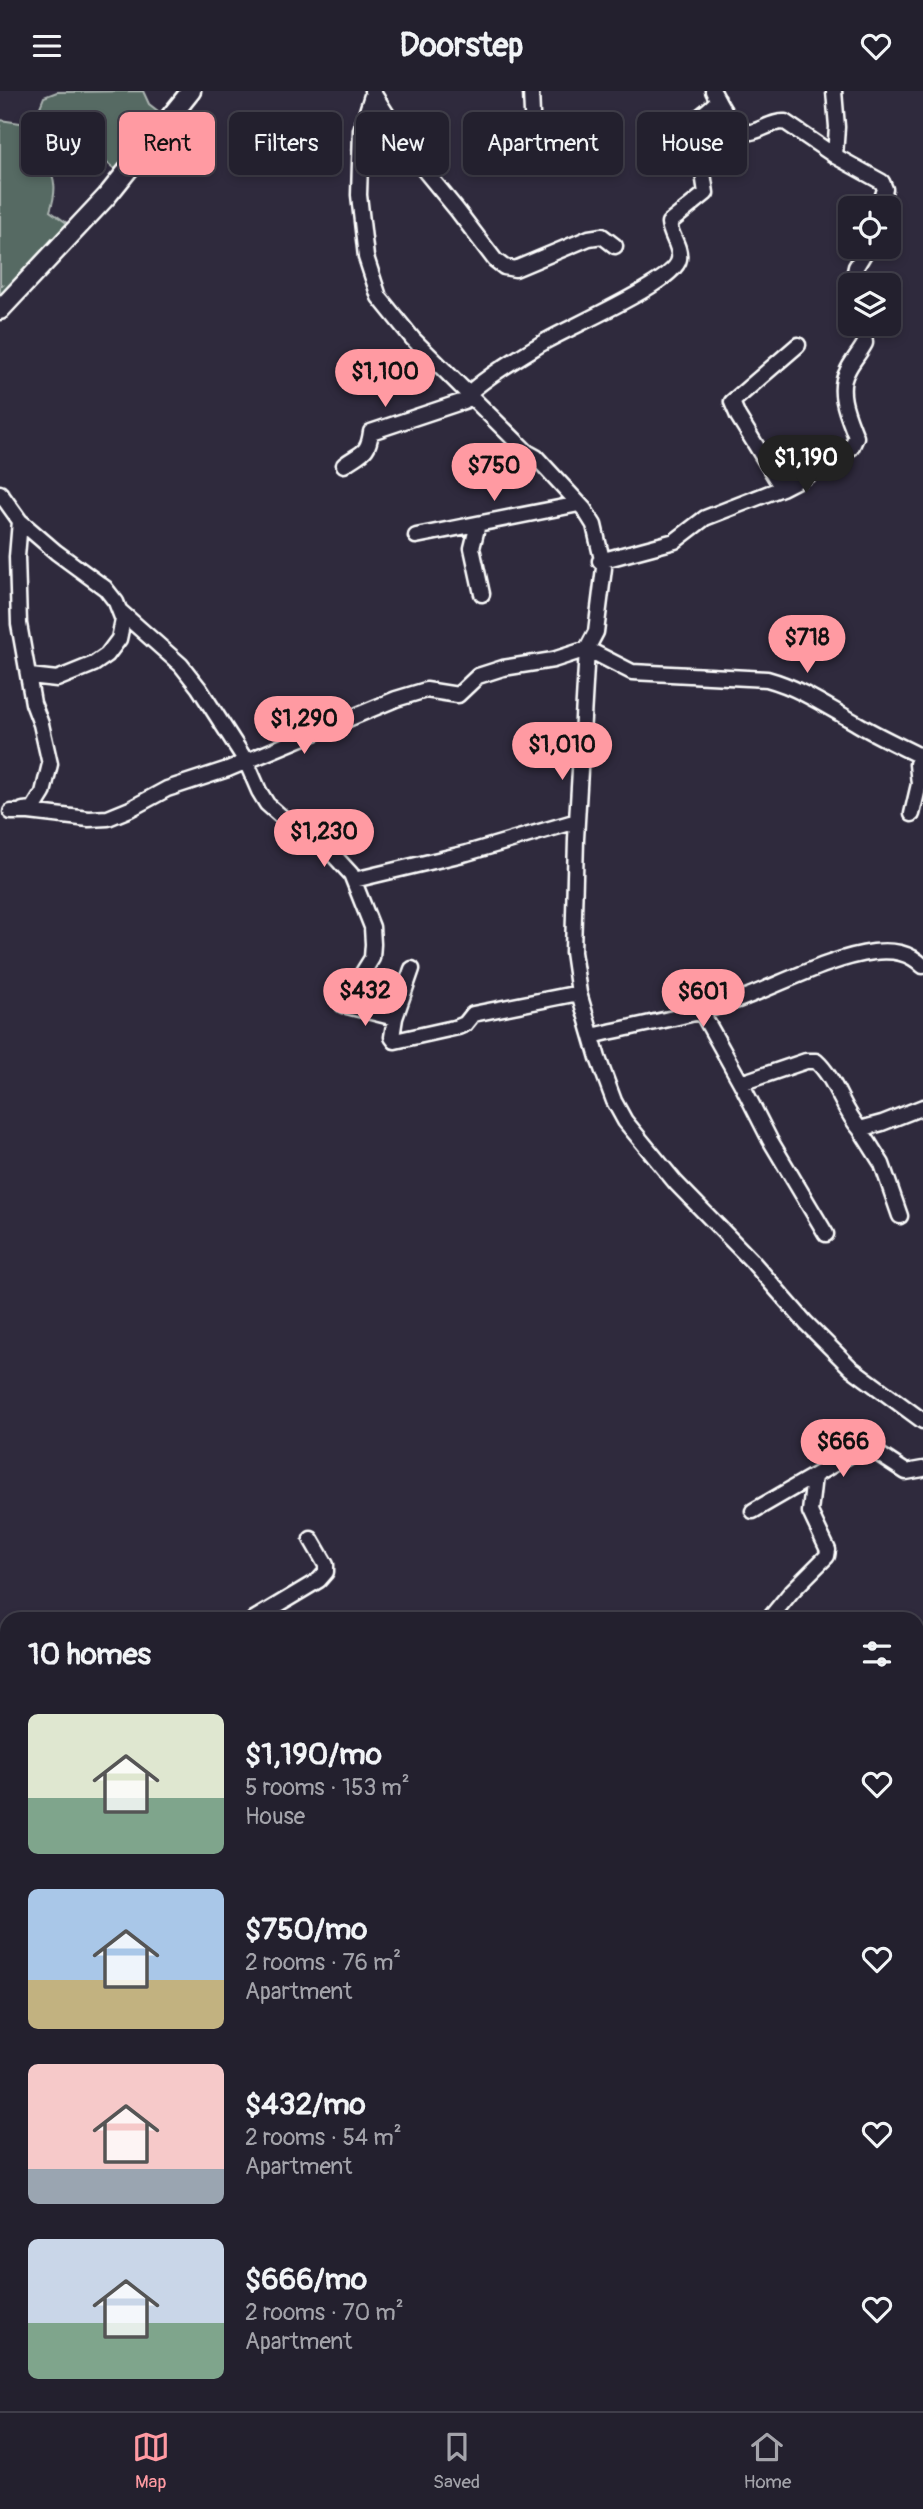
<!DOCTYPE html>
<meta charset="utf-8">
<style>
body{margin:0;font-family:Pangolin,sans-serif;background:#2f2d3a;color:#f1f3f6;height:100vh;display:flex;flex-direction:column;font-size:26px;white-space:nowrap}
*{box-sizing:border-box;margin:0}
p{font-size:23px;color:#a3a3aa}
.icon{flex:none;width:38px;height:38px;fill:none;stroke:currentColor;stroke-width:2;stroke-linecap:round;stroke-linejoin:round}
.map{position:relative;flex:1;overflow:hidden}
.side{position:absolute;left:0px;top:1521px;width:924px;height:800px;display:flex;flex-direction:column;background:#23202e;border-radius:21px 21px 0 0;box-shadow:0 4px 10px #0003,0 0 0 2px #403e4a}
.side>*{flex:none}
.top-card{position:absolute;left:21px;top:21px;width:882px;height:63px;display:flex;gap:14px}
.controls{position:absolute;left:838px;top:105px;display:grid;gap:14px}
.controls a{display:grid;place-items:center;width:63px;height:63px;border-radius:10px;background:#23202e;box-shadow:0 4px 10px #0003,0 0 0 2px #403e4a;font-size:35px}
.price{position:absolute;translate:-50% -60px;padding:0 16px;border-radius:24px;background:#ff9aa2;color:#111;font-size:23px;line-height:46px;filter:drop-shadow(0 2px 4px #0008)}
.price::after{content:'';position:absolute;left:50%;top:42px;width:21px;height:16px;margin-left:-10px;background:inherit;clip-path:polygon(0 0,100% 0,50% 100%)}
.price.current{background:#222;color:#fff}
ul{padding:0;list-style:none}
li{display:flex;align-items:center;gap:21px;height:175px;padding:0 28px}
li span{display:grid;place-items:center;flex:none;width:196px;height:140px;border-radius:10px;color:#555}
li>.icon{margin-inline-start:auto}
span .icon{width:84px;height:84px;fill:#fffc;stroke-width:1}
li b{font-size:30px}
h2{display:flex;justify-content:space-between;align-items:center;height:84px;padding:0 28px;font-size:30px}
.tag{padding:0 24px;border-radius:10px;background:#23202e;box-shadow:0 4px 10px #0003,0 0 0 2px #403e4a;font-size:24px;line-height:63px}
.tag.current{background:#ff9aa2;color:#111}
header{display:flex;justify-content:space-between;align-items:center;height:91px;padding:0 28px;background:#23202e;font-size:32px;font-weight:800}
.dock{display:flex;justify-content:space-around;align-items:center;height:98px;border-top:2px solid #403e4a;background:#23202e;font-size:19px;color:#a3a3aa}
.dock a{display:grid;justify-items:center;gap:4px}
.dock .current{color:#ff9aa2}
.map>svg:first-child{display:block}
.green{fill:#576a63;stroke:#abb4b1;stroke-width:2}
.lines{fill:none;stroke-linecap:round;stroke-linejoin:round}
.stream{stroke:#98a3b2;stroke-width:2.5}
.minor-casing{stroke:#fff;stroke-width:19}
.major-casing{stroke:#fff;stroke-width:23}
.minor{stroke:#2f2a3d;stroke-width:14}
.major{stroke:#2f2a3d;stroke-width:18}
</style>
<header><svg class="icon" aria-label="menu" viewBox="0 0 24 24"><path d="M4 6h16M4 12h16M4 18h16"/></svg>Doorstep<svg class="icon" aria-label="heart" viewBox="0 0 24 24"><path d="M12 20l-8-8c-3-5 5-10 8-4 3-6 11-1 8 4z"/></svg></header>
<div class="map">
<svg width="923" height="2320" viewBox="0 0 923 2320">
<rect width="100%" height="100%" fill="#2f2a3d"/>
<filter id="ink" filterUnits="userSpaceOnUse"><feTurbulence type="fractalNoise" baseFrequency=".0143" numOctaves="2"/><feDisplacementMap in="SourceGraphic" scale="14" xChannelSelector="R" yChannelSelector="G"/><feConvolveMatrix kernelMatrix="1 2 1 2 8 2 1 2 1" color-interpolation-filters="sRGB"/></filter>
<g filter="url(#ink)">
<path class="green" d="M143,0L149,13L167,27L121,83L54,29L52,30L40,16L44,6L57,1Z
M0,29L41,35L32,69L46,72C57,88 56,102 50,120L71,135L0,210V196L3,194L0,193Z
M0,1545L7,1550V2314H917V2134L923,2138V2320H0Z"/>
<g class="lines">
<path class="stream" d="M660,2314L664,2320"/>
<defs>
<path id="minor" d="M372,0L416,69L457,119L495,169L504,176L515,178L589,147L602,145L615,155
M531,0L532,23
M713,0C720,13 733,43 751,41C763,39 772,30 785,31L835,65L882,91L885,98L879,117
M834,0L837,36L835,65
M373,1L361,39L359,104L366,166L379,206L413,248L527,361L536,366L584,418L594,434L604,477L596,541L587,558L576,748L573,861L579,902L598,967L614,1010L625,1030L676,1092L751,1169L806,1232L851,1277L923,1330
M852,194L856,176L868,156
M344,374C361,361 368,364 371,341L464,310L469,306V302C492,282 518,267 544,251C567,237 676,191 679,168C681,156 670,144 669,132L706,102L703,82L685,41C689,30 710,21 718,9
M782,397L738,325L732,311L798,254
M0,402L20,430L17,466L19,533L33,612L41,633L50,673L43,702L33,718L23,719
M20,430L56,461L105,497L116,511L123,529L119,548L107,564L94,573L57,588L30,585
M478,433L472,457L482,503
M416,445L579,413
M600,470L675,450L705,427L782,397L817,379L826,367L851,357L856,346C849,327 836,301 847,281C851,271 860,262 865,252L863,233
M120,520L181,574L199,597L246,670L259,700L267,713L284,728L317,746L351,783L372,836L373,853L372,867L343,914L395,927
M11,721H29L89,728L108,727L130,718L167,698L228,678L396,608L426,599L458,604L478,585L503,577L553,569L587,558L632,581L767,588C800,597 826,615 856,632C876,644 898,654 920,665L921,667L917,673L919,693L912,723
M354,789L467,762L577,730
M412,878L395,927L392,946L395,950L458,936L465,933L473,923L579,902
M701,920L741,992L806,970H816C836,988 842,1018 860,1038L882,1032L923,1016
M592,945C641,933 690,926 738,909C779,894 831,866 874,861C893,859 909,861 923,875
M741,992L770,1049L826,1143
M860,1038L882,1073L900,1125
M753,1420L862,1357L871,1358L906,1381L923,1378
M254,1528L319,1489L326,1481V1474L311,1448
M769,1528L792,1500L827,1465L828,1459L810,1421L814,1385"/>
<path id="major" d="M0,219L107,105L191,0"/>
</defs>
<use href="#minor" class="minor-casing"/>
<use href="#major" class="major-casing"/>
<use href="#minor" class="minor"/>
<use href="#major" class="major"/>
</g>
</g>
</svg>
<div class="controls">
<a><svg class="icon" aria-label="locate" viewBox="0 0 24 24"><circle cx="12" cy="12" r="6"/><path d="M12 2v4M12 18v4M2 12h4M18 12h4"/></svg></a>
<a><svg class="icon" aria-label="layers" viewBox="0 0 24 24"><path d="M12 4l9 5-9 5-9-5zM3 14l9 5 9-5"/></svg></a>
</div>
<b class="price" style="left:385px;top:318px">$1,100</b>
<b class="price current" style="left:806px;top:404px">$1,190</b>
<b class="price" style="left:494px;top:412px">$750</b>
<b class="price" style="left:807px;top:584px">$718</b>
<b class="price" style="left:304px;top:665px">$1,290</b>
<b class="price" style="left:562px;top:691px">$1,010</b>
<b class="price" style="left:324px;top:778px">$1,230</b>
<b class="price" style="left:365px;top:937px">$432</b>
<b class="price" style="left:703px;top:938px">$601</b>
<b class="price" style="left:843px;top:1388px">$666</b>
<div class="top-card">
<a class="tag">Buy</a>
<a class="tag current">Rent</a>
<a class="tag">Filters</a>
<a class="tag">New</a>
<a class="tag">Apartment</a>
<a class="tag">House</a>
</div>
<section class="side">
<h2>10 homes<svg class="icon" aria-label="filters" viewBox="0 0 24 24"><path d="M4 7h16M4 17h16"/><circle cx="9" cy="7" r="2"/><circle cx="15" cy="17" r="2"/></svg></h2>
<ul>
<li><span style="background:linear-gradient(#dfe7d0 60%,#7fa58c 0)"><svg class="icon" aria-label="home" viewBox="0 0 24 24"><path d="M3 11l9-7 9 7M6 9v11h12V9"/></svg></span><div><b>$1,190/mo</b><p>5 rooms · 153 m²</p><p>House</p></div><svg class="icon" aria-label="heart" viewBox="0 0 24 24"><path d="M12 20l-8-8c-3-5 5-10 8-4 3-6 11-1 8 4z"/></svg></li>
<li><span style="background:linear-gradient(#a9c7e8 65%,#c2b280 0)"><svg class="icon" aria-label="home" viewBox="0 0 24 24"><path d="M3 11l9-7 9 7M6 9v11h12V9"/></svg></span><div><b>$750/mo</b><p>2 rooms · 76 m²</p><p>Apartment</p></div><svg class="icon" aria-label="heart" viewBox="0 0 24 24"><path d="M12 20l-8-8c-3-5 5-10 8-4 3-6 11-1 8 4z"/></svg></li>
<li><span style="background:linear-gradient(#f6c9c9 75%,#9aa5b1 0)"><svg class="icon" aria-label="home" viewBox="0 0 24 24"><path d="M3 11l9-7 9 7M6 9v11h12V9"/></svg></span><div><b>$432/mo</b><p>2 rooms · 54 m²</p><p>Apartment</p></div><svg class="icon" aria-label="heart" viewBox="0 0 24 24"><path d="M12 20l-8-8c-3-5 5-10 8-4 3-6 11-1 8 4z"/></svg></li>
<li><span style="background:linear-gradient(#c9d6e8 60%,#7fa58c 0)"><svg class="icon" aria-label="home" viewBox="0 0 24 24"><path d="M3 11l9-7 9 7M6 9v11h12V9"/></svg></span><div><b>$666/mo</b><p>2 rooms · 70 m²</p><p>Apartment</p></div><svg class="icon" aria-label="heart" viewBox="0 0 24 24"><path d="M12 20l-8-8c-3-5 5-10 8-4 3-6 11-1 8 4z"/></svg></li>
</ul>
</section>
</div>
<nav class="dock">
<a class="current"><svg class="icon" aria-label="map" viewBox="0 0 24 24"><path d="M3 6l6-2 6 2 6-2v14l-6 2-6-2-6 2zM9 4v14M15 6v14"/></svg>Map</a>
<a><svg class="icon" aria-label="saved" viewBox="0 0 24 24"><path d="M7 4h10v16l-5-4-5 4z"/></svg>Saved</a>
<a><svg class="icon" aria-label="home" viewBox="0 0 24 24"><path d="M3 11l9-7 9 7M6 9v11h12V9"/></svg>Home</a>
</nav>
